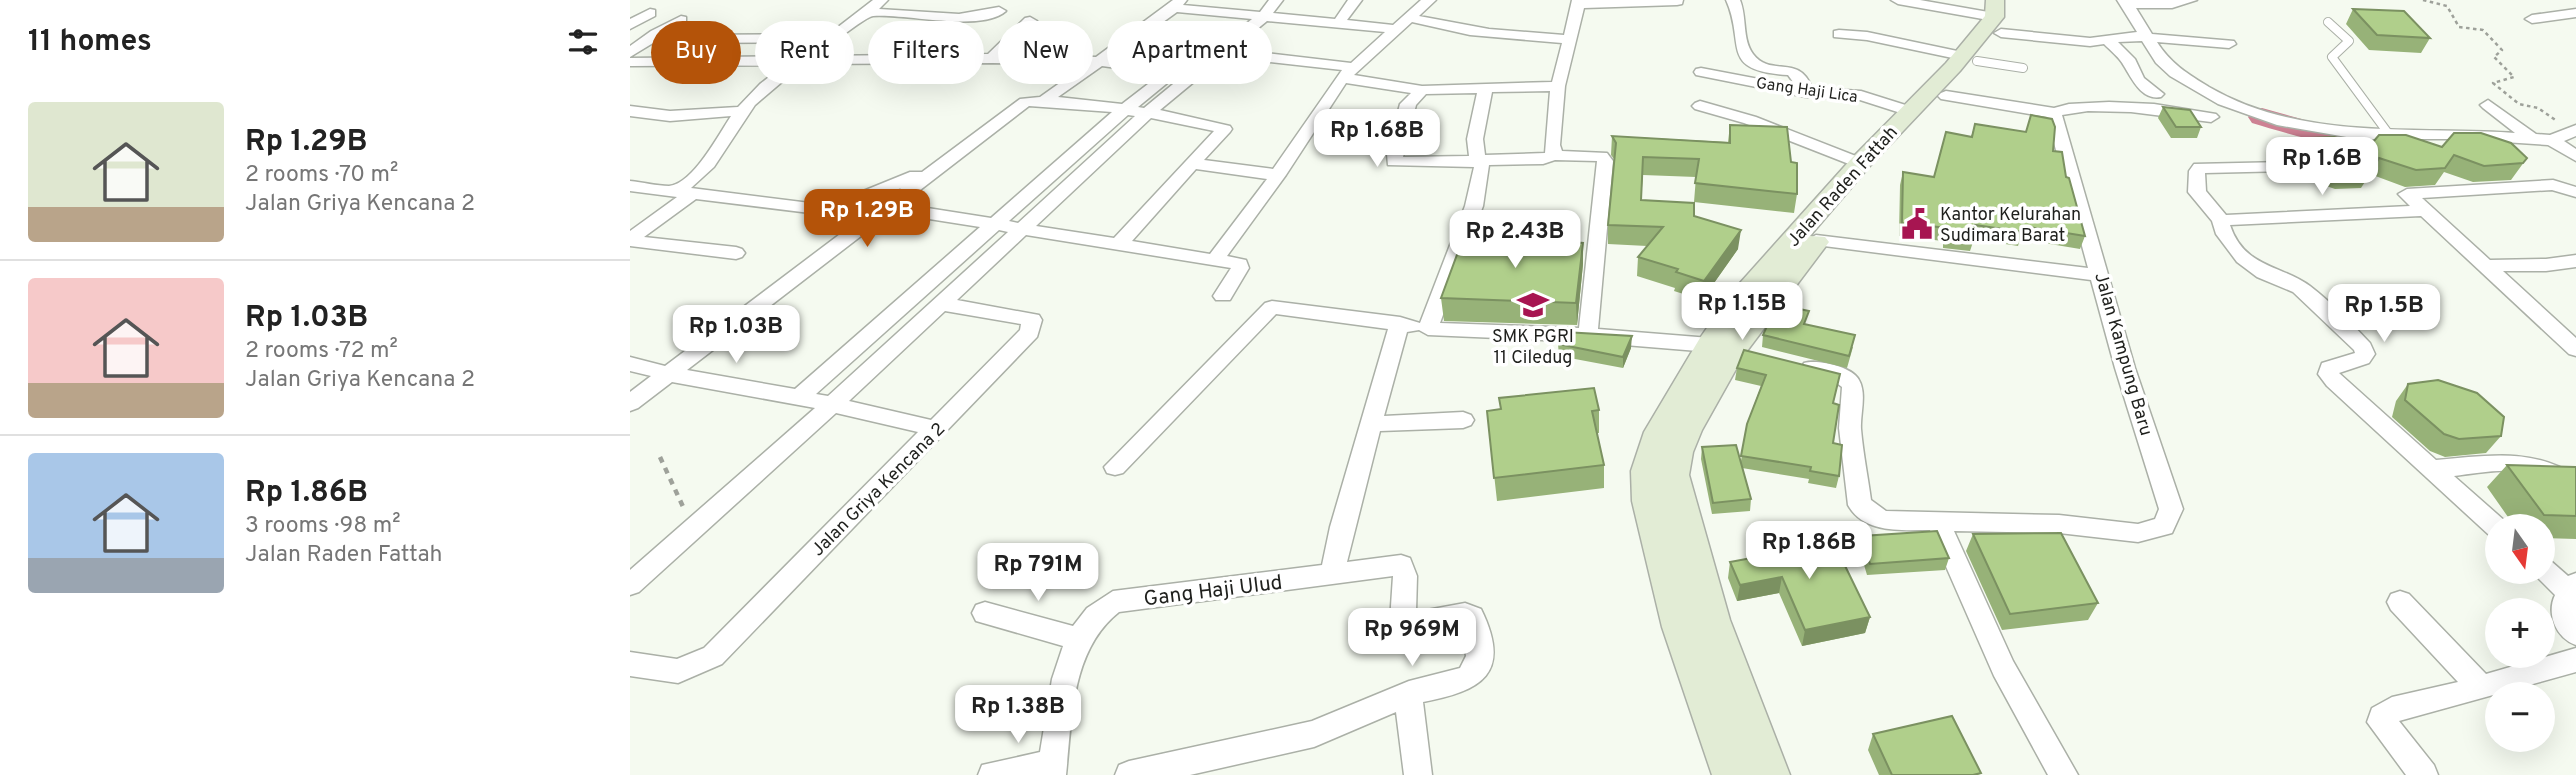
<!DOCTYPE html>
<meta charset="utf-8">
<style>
body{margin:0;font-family:Overpass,sans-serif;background:#f6f6f6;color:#222;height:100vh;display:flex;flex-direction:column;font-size:26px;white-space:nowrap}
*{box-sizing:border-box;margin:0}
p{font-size:23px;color:#767676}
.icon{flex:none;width:38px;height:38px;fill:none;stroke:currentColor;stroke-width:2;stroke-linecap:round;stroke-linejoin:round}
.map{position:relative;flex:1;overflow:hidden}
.drawer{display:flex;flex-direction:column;background:#fff;width:630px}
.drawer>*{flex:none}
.hud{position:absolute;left:21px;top:21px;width:665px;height:63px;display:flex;gap:14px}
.needle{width:46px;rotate:166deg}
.fabs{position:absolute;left:1855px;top:514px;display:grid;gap:14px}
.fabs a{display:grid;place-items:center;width:70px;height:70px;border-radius:50%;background:#fff;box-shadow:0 7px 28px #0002;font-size:35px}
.price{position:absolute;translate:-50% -60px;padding:0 16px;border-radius:14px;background:#fff;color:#222;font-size:23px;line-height:46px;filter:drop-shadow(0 2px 4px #0008)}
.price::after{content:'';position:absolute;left:50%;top:42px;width:21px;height:16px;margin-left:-10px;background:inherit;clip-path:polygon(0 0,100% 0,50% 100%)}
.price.current{background:#b45309;color:#fff}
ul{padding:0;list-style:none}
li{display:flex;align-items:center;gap:21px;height:175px;padding:0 28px}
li+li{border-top:2px solid #e0e0e0}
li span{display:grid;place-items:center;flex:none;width:196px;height:140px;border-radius:7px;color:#555}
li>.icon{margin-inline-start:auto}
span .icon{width:84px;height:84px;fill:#fffc;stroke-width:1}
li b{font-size:30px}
h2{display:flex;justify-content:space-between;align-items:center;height:84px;padding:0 28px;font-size:30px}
.chip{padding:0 24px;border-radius:32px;background:#fff;box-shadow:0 7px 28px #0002;font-size:24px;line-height:63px}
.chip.current{background:#b45309;color:#fff}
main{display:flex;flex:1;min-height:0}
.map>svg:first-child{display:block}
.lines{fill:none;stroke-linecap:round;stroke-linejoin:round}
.river{fill:#cd8193;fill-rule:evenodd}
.lane-casing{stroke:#abb0a7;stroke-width:10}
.street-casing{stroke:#abb0a7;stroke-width:3}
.secondary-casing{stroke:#abb0a7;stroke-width:3}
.path-far1{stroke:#9ea19a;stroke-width:2.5;stroke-dasharray:3.5 3.5;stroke-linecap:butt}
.path{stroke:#9ea19a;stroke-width:4.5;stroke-dasharray:6 6;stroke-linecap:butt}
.lane{stroke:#fff;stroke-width:8}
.street{fill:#fff;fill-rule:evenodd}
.secondary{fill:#e2ecd5;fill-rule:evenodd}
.wall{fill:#97b278}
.shaded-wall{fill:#7b9161}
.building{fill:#b0cf8b;stroke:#7b9161;stroke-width:2}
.labels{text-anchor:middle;stroke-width:7;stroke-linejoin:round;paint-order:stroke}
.far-street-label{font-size:16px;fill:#1f201d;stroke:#fff}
.street-label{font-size:18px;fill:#1f201d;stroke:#fff}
.poi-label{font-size:18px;fill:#1f201d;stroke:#fff;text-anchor:start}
.near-street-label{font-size:21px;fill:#1f201d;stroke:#fff}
</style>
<main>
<section class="drawer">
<h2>11 homes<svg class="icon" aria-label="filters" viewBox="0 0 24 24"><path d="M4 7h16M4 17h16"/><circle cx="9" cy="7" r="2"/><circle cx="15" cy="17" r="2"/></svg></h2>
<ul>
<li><span style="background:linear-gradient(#dfe7d0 75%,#b9a48a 0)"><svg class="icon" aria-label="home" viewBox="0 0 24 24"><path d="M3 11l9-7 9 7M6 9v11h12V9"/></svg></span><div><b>Rp 1.29B</b><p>2 rooms · 70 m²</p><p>Jalan Griya Kencana 2</p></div></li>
<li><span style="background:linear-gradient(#f6c9c9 75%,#b9a48a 0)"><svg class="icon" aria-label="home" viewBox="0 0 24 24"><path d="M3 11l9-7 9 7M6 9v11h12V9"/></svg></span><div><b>Rp 1.03B</b><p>2 rooms · 72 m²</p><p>Jalan Griya Kencana 2</p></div></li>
<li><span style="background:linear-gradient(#a9c7e8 75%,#9aa5b1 0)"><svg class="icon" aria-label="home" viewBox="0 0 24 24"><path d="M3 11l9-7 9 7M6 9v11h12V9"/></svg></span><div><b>Rp 1.86B</b><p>3 rooms · 98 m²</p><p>Jalan Raden Fattah</p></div></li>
</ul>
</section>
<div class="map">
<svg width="1946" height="775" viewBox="0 0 1946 775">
<rect width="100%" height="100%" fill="#f5faf0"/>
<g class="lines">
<path class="river" d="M1632,108L1693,125L1764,132L1769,138L1764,144C1722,155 1663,135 1622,123L1618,117L1622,111Z"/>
<defs>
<path id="lane" d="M1698,22L1719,41L1702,57L1758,133
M1347,61L1393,68"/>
<path id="street" d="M243,0H258L249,9L329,14L369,7L376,11C351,33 275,13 243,16C235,17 195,49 186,56L358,54L395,18L400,17L407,21L374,54L466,57L543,0H557L553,5L630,12L639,0H653L643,13L705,19L718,0H732L717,20L763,25L791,0H806L789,16L859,29L934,35L942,0H1053L1052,4L1047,5L954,8L935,86L930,145L932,151L977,153L983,161L968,329L1080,338L1087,340L1090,345L1087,350L1080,352L958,342L798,335L789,330L777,332L754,416L833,412L841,415L844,420L841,425L833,428L750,431L717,562L771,555L780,558L787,576L786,612L835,603L851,609C883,674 851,691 793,702L802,775H774L766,712L684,747L560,775H485L489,765L499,761L682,721L779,681L830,668L836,656L831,626L782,635L764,629L760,621L763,576L489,612C441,650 442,719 436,775H348L352,765L410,752L422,679L433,646L346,621L342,613L346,605L355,602L443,626L457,608L483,591L692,565L700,527L758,329L646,314L493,473L485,475L477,473L474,467L635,303L642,301L770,317L790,323L835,206L844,167L758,165L757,154L770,104L781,93L716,83L656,175L597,256L616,260L619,268L600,300H586L583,296L601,268L396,235L327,300L409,315L412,320L407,337L92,664L48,683L0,676V652L47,659L74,648L288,432L206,413L9,592L0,595V570L185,408L42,382L8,408L0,411V392L21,376L0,371V357L35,366L238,213L196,215L66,199L14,237L106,247L112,249L115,253L112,257L106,259L0,246V231L47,197L0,191V181C12,182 27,186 39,186C63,184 89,134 101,116L40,121L0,116V106L40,111L108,107L130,84L154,65L0,66V58L166,56L186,42L51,43L44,39L51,35L199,34ZM547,12L622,19L514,108L508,107L575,52L573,49H563L541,66L482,59ZM637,21L755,32L721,63L603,49ZM782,22L840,35L932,43L922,82L792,86L724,75ZM594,57L712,70L643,169L574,160L600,132L602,129L600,126L530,110ZM363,63L455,65L410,97L390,99L292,172H280L216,198L215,204L196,205L61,188L84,167L125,105L173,64ZM472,66L531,74L492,104L428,97ZM920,91L915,153L855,155L853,139L862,92ZM847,93L837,139L839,156L773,157L786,105L796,94ZM399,106L482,112L361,218L272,204ZM498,115L505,116L388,223L379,221ZM521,118L584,131L484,238L406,226ZM925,160L967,161L949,328L810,323L853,206L859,165L913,164ZM566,169L637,179L580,254L502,241ZM271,188L252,202L235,203ZM261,213L350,227L165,389L57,370ZM369,230L378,232L198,396L186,394ZM315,311L391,324L390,330L301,420L219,401Z
M1096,0H1110C1117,17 1112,39 1123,54C1141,78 1169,53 1182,88L1231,91L1285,108L1288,111L1280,116L1230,100L1176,97L1066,75L1064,72L1066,69L1071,68L1166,86L1158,75C1088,71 1116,44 1096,0Z
M1261,0H1290L1364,13L1371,17L1364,21L1268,4Z
M1487,0H1567L1542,8H1506L1522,34L1604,41L1606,44L1599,48L1527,42C1541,64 1558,74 1579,87C1672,141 1782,126 1885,133L1853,108L1850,105L1858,100L1906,134L1920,135L1946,125V136L1934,141L1946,149V161L1918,145L1828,139H1728L1647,125L1588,104L1540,76L1526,63L1512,41L1488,42L1505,59L1514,78L1534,94L1531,97C1512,101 1502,79 1494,66C1490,58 1481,51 1474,44L1460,46L1371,37L1364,33L1371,29L1460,38L1507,32Z
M20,9L25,10V16L0,29V19Z
M1946,9V17L1902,23L1895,19L1902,15Z
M51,16L56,17V23L0,57V46L21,31Z
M1209,30L1237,32L1332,52L1339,56L1332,60L1237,40L1204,37V31Z
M1316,91L1424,108L1439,104L1479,102L1524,104L1586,114L1589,117L1581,122L1501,112L1458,111L1432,115L1505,368L1553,509L1542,533L1508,542L1429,533L1324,531L1383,661L1448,775H1418L1364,676L1300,530C1272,530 1234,534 1218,505L1209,428L1212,387L1204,381L1174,373L1171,368L1174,363C1187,359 1222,366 1229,380C1237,394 1230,414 1231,429C1233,453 1238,477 1241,500L1256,511L1429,515L1508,524L1525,519L1529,509L1485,368L1461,280L1186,245L1177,240L1186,235L1458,268L1417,117L1311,99L1308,96L1311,93Z
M1070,101L1126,117L1236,160L1238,163L1230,168L1224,166L1114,123L1065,109L1062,106L1065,103Z
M1654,162L1662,167L1660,171L1575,173L1576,191L1596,215L1780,206L1768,194L1777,189L1923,180L1946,187V197L1922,190L1792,198L1860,260L1916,259L1946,255V267L1916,271H1873L1946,338V356L1939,354L1791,216L1600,225C1614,268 1652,265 1680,286C1702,303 1721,323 1740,343L1745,354L1739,363L1709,373L1806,460C1855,456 1903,447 1946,476V497C1932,492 1921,481 1907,476C1881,466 1850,473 1824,476L1875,521L1878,527H1867V537L1859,535L1697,386L1688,374L1692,363L1725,353L1724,350L1663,292L1627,277L1607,262L1586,234L1582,221L1558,192L1559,171L1564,164Z
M1913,559L1922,562L1938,576L1946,573V645C1926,638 1916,614 1925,595L1902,572H1913Z
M1770,591L1779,594L1856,674L1946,648V672L1769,721L1804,765L1808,775H1776L1737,722L1742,708L1762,697L1828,682L1761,610L1757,602L1761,594Z"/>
<path id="secondary" d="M1356,0H1374V17L1330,71L1238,168L1180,236L1195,237L1199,242L1114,355L1072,430L1063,452L1059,475L1100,620L1160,775H1082L1032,627L1002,501L1001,471L1014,432L1070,338L1101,293L1222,158L1316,63L1355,16Z"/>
</defs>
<use href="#lane" class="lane-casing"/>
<use href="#street" class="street-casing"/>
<use href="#secondary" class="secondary-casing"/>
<path class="path-far1" d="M1793,0L1817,6L1829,27L1853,30L1872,50L1864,57L1884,77L1863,83L1889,104L1908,108L1927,121"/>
<path class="path" d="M30,457L55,511"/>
<use href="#lane" class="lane"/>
<use href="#street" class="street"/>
<use href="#secondary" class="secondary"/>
</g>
<path class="wall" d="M1723,9L1800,38L1791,53L1739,50L1716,24Z
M1533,107L1571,127L1567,138H1541L1528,118Z
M1345,124L1423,151L1436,177L1455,236L1450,249L1390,239L1388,246L1344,239L1340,251L1313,248V241L1269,236L1270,185L1273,172L1304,177L1341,137Z
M1100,125L1161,162L1167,194L1164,213L1064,202L1066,177L1013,175L1011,200L1064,216L1108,249L1072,300L1044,291L1045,288L1007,276L1008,257L1017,246L978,244V225L984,159L981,155L982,136L1098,142Z
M1671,148H1738L1897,158L1881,180L1843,182L1814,172L1805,185L1775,187L1740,174L1731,188L1705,189L1676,179L1663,164Z
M953,264L947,325L814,321L811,298Z
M1177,325L1223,347L1217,368L1132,347L1133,335Z
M928,344L1001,348L993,368L929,356Z
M1114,350L1203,403V443L1209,476L1206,488L1178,483L1179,479L1112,468L1121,499L1120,511L1082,514L1071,459L1072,447L1111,461L1117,424L1131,386L1105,380L1107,368Z
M1778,384L1871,436L1856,453L1815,457L1800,451L1762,417L1766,401Z
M870,409L969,410V433H967L974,465V488L867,501L857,411Z
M1877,465L1946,467V539L1913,538V527H1885L1857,487Z
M1343,534L1468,603L1458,620L1372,630L1336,551Z
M1232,536L1319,558L1315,570L1237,575L1229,548Z
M1139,546L1240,617L1235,633L1172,646L1149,593L1107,601L1098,578L1100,562L1138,554Z
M1243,734L1350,775H1249L1238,750Z"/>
<path class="shaded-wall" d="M1111,230L1108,249L1072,300L1074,281Z
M953,243V264L947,325L946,303Z
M1002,336L1001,348L993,368V357Z
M1152,577L1149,593L1107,601L1110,585Z
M1240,617L1235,633L1172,646L1175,630Z"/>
<path class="building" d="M1723,9L1774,11L1800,38L1747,35Z
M1533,107L1560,110L1571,127H1546Z
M1401,115L1422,119L1425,127L1423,151L1432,152L1436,177L1439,178L1455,236L1393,226V232L1345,225L1344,238L1317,235V228L1272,223L1273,172L1304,177L1316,132L1342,137L1345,124L1396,132Z
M1100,125L1157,127L1161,162L1167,163V194L1065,183L1069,159L1013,157L1011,200L1064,203V216L1111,230L1074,281L1046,272L1048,269L1008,257L1033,227L978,225L986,143L982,136L1100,143Z
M1824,133H1851L1881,143L1897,158L1893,163L1854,166L1824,155L1815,168L1786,170L1749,158L1741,172L1714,173L1685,163L1671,148L1679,138L1704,137L1738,148L1749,135H1776L1812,147Z
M835,233L953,243L946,303L811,298Z
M1160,307L1179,311L1174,324L1225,335L1219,356L1133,335L1141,317L1155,320Z
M934,332L1002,336L993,357L928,344Z
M1114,350L1210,374L1203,403L1209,405L1203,443L1212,445L1209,476L1180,471L1181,467L1111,456L1117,424L1136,375L1107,368Z
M1808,380L1847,393L1874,417L1871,436L1829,439L1814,434L1775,400L1778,384Z
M964,388L969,410L962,411L974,465L864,478L857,411L871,409L869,398Z
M1106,445L1121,499L1083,503L1072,447Z
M1877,465L1946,467V516L1914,515Z
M1307,531L1319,558L1240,564L1232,536Z
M1431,533L1468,603L1380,614L1343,534Z
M1200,535L1240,617L1175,630L1152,577L1110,585L1100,562L1143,554L1139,546Z
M1322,716L1351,773L1343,775H1262L1243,734Z"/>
<defs>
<symbol id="civic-bare" viewBox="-9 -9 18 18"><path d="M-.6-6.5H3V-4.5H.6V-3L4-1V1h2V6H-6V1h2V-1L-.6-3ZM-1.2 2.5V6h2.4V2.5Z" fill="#a71551" stroke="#fff" stroke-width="2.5" paint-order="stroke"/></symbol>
<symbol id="school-bare" viewBox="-9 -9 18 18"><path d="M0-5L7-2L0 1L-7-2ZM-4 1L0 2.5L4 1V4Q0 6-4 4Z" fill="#a71551" stroke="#fff" stroke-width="2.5" paint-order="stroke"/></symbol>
</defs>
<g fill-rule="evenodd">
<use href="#civic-bare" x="1265" y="202" width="44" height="44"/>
<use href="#school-bare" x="881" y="283" width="44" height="44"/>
</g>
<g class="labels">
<g class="far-street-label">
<text transform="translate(1177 89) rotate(8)" y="6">Gang Haji Lica</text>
</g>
<g class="street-label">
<text transform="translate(1212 186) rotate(-48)" y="6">Jalan Raden Fattah</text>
<text transform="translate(1494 354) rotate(74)" y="6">Jalan Kampung Baru</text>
<text transform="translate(248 489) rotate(-45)" y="6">Jalan Griya Kencana 2</text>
</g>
<g class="poi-label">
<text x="1310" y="220">Kantor Kelurahan<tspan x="1310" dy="21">Sudimara Barat</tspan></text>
<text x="903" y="342" text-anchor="middle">SMK PGRI<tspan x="903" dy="21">11 Ciledug</tspan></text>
</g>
<g class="near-street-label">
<text transform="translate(583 590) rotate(-7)" y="7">Gang Haji Ulud</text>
</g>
</g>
</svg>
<div class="fabs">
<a><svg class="needle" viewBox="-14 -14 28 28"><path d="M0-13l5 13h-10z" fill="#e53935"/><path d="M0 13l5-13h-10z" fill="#767676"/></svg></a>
<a>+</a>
<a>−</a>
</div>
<b class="price" style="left:747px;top:169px">Rp 1.68B</b>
<b class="price" style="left:1692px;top:197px">Rp 1.6B</b>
<b class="price current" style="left:237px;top:249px">Rp 1.29B</b>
<b class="price" style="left:885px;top:270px">Rp 2.43B</b>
<b class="price" style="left:1112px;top:342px">Rp 1.15B</b>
<b class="price" style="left:1754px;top:344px">Rp 1.5B</b>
<b class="price" style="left:106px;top:365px">Rp 1.03B</b>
<b class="price" style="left:1179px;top:581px">Rp 1.86B</b>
<b class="price" style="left:408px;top:603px">Rp 791M</b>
<b class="price" style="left:782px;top:668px">Rp 969M</b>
<b class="price" style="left:388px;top:745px">Rp 1.38B</b>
<div class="hud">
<a class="chip current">Buy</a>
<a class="chip">Rent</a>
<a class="chip">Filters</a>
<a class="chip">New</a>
<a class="chip">Apartment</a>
</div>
</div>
</main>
